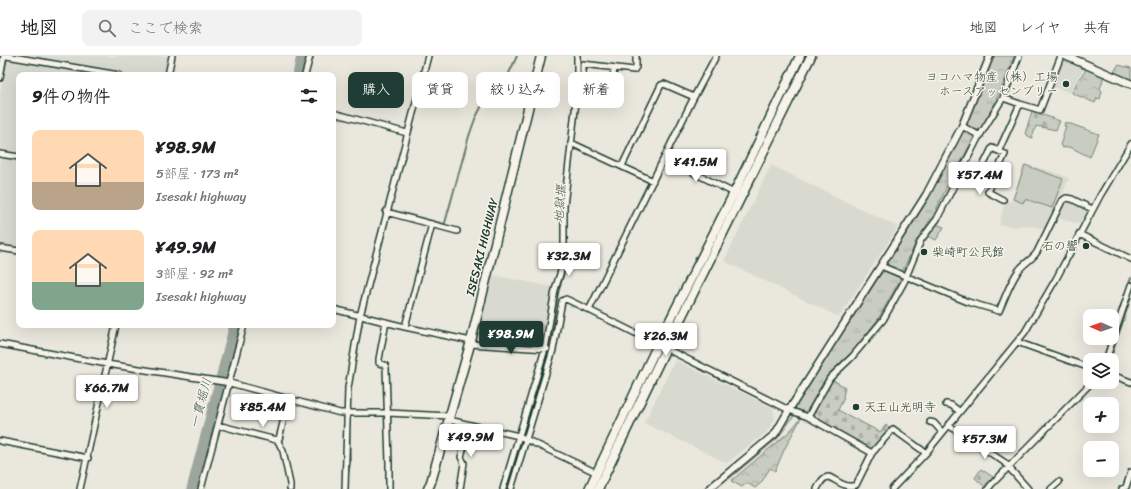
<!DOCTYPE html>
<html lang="ja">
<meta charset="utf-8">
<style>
body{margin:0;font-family:Sriracha,"Klee One",sans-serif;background:#f2f2f2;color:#202124;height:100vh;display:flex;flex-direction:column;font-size:15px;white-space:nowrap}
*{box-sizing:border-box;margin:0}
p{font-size:13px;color:#757577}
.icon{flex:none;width:22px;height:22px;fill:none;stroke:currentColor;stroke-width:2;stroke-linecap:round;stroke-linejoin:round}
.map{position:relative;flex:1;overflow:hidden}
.side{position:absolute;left:16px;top:16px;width:320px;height:256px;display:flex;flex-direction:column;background:#fff;border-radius:8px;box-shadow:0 4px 16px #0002}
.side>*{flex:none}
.guide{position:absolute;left:348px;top:16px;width:380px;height:36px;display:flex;gap:8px}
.needle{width:26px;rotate:272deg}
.tools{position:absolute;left:1083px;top:253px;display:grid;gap:8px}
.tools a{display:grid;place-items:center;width:36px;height:36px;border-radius:8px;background:#fff;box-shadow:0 4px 16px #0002;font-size:20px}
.price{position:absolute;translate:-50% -34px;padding:0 9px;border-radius:4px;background:#fff;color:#222;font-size:13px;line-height:26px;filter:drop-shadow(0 1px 2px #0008)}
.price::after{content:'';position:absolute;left:50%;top:24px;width:12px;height:9px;margin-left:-6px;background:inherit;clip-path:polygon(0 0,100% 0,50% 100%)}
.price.on{background:#1f3d34;color:#fff}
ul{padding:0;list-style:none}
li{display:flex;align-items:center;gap:12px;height:100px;padding:0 16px}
li span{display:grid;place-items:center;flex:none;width:112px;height:80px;border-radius:8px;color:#555}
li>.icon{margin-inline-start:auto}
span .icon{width:48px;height:48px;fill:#fffc;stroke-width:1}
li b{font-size:17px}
h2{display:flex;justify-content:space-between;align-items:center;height:48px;padding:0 16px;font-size:17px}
.tag{padding:0 14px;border-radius:8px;background:#fff;box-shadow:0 4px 16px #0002;font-size:14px;line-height:36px}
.tag.on{background:#1f3d34;color:#fff}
header{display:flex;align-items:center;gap:24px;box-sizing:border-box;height:56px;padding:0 20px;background:#fff;border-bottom:1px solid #e0e0e0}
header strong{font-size:19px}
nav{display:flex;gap:22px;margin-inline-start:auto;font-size:14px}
.search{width:280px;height:36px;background:#f2f2f2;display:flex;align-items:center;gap:10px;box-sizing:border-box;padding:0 14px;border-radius:8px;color:#757577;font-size:15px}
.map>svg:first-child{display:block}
.built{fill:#d9dacf}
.grass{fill:#c8ccc1;stroke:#74847a}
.forest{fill:url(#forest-crowns);stroke:#74847a}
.cemetery{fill:url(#cemetery-stones);stroke:#74847a}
.park{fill:url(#park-tufts);stroke:#74847a}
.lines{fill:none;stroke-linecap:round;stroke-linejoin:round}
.stream{stroke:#6a7c72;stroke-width:2}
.river{stroke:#9ca69c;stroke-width:11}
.minor-casing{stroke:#1f3d34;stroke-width:8}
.tertiary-casing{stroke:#1f3d34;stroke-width:9}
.secondary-casing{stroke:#1f3d34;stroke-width:10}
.primary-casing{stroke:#1f3d34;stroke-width:11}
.trunk-casing{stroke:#1f3d34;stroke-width:11}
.minor{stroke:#f7f3e8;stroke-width:5}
.tertiary{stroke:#f7f3e8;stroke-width:6}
.secondary{stroke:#f7f3e8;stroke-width:7}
.primary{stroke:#f7f3e8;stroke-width:8}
.trunk{stroke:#f7f3e8;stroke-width:8}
.poi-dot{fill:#1f3d34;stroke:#f7f3e8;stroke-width:1.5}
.labels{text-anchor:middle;stroke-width:3;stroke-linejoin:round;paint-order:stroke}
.poi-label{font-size:12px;fill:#1f3d34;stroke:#f7f3e8;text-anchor:end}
.street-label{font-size:12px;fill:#1f3d34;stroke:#f7f3e8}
.water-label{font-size:13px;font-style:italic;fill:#445c53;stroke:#f7f3e8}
</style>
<header>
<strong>地図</strong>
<div class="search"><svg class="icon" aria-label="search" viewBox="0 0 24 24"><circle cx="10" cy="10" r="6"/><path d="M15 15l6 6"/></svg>ここで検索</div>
<nav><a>地図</a><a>レイヤ</a><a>共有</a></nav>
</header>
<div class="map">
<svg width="1131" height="433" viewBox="0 0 1131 433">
<defs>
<pattern id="forest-crowns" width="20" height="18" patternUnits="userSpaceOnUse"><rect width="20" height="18" fill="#c8ccc1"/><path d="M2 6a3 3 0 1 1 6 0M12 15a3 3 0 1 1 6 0" fill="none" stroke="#abb0a6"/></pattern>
<pattern id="cemetery-stones" width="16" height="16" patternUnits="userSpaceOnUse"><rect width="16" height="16" fill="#c8ccc1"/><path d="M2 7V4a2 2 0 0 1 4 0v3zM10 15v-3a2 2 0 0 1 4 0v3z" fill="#abb0a6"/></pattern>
<pattern id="park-tufts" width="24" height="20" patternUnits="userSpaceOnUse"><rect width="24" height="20" fill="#c8ccc1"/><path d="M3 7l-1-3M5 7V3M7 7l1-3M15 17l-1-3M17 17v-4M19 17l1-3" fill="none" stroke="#abb0a6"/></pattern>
</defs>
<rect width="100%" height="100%" fill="#eae8dd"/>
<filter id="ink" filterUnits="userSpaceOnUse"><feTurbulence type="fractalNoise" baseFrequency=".025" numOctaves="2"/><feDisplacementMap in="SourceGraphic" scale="8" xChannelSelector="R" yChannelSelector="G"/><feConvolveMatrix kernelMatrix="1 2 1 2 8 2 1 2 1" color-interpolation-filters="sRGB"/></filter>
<g filter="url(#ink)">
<path class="built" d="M7,0H169L165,19H19V192L0,189V37Z
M1065,4L1085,11L1080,20H1078L1071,37L1050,30L1060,6Z
M1024,108L1050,115L1069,122L1061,141L1063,146H1069L1088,154L1080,168L1056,162L1047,173L1021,169L1017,171L999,169L1005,145L1011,146Z
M771,109L898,171L839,261L724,205Z
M492,219L554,231L544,290L478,286L476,282Z
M675,304L773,352L775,362L767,376L727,407L644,367Z"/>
<path class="grass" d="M1065,66L1099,78L1090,101L1070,91L1063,92L1060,89C1063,82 1063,77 1066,70H1064Z
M1025,109L1063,123L1052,152L1025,143L1023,147L1013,143Z"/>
<path class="forest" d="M1118,9L1131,12V27L1113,18Z
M1087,11L1104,20L1100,33L1102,35L1100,43L1097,42L1095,47L1072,37L1079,22L1084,17Z
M801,362L785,392L775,415L770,412L761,427L755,432L747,427L742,431L731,425L789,376Z"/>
<path class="cemetery" d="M1032,55L1060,65L1056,74L1036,70L1032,82L1025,78Z
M833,324L845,331L843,341L844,342L838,354L880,376L886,369L889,372L874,393L872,394L842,379L813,361V358Z
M981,413L993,421L985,431L975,422Z"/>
<path class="park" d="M994,0H1014L1001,34L981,73L977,74L967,71L966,66Z
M964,75L972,78L974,81L961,106L955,114L934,158L917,184L902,216L888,210V207L926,146L961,76Z
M936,168L944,171L936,184L928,180Z
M885,215L900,222V224L878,263L852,296L827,320L806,356L804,357L795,353V350L881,218Z
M792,359L794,360L778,382L729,423L725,422L777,379L790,360Z"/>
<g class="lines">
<path class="stream" d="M580,0L581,17
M569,124L579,43
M390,157L391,154L444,168L445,167L469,80L475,63L489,36L495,31L504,28L517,0
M1128,230L1131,222
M1112,276L1125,238
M548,292L558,237L567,207L566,171
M355,302L364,256L374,217
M1103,304L1110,282
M1110,304L1131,241
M348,418L350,408L349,372
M348,424V433
M506,433L547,296"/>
<path class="river" d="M298,19L302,0
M192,433L235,269"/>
<defs>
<path id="minor" d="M7,0L119,19
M614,12L611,44L610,45L581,43L583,23V8L634,14L636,11V0
M168,19L172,0
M305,19L310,0
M0,22L4,0
M1003,42L1020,48
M333,57L407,77
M962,70L980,80
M571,87L653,125
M999,94L1020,48L1040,54L1061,0
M0,98L19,101
M665,102L734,137
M622,110L661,29L664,28L694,41
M982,112L992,92L1005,98L988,136L1003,144
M386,156L457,175
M1079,178L1131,203
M0,192L19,195
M881,210L968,246L999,255C1005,242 1010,226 1019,214C1024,207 1032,204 1037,196L1062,145L1066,142L1072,143L1092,153
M333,253L405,271L471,285
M589,254L694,41L716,0
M386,266L379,303V307L385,309L386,312L389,407V433
M405,271L432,168
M1017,286L1090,312
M0,288L107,308L230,327L340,357H387L450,360
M470,288L547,293
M1106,304L1131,229
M1112,319L1131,326
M946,348L951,349L959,355
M808,361L830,322L852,301L883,264L904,226L921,184L937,163L977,84L1003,42L1019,0
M449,364L519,380L597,417
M930,366L934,367L942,376
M218,369L276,384L279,383L289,342
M948,369L1004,406L1028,433
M277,383L283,395L290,428V433
M0,385L88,402
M80,433L116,269
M201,433L244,269
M345,433L348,332L360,260L428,0
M460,433L464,407L461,401L470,369
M503,433L545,293L555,234L564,205V150L577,37V0
M511,433L553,294L562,245L566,243L589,254L789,354L808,361L872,397L893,373L926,397
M817,433C820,428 822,421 829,421C838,425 846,433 856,429L872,397
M892,433L926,397L1025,276L1056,223L1100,140L1131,88
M988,433L991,429L1092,326
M1051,433L1059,426
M1122,433L1126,431L1131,416"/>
<path id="tertiary" d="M709,433L775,378L789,354L926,139L962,70L990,0"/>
<path id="secondary" d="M1066,0L1131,28"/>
<path id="primary" d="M428,433L431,426L471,285L541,0"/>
<path id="trunk" d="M589,433L658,288L734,137L800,0
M598,433L666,292L811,0"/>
</defs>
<use href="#minor" class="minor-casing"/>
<use href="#tertiary" class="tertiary-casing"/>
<use href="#secondary" class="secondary-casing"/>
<use href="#primary" class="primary-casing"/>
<use href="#trunk" class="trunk-casing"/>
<use href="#minor" class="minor"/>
<use href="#tertiary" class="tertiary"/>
<use href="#secondary" class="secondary"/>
<use href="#primary" class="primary"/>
<use href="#trunk" class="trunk"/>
</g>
</g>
<g class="poi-dot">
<circle cx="1066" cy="28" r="4"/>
<circle cx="1086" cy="190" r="4"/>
<circle cx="924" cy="196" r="4"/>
<circle cx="856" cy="351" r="4"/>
</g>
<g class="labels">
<g class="poi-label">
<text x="1058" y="25">ヨコハマ物産（株）工場<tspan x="1058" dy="14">ホースアッセンブリー</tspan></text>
<text x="1078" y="194">石の響</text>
<text x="932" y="200" text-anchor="start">柴崎町公民館</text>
<text x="864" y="355" text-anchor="start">天王山光明寺</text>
</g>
<g class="street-label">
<text transform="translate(482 191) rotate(-76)" y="4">ISESAKI HIGHWAY</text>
</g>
<g class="water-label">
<text transform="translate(559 148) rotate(-86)" y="5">地獄堰</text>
<text transform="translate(200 347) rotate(-75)" y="5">一貫堀川</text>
</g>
</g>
</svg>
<div class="tools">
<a><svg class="needle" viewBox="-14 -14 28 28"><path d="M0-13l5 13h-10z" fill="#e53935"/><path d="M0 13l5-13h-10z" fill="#757577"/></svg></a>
<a><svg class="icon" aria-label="layers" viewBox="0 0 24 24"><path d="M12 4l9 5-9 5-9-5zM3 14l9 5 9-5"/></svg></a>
<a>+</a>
<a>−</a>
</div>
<b class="price" style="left:696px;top:127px">¥41.5M</b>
<b class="price" style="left:980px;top:140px">¥57.4M</b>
<b class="price" style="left:569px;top:221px">¥32.3M</b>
<b class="price on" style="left:511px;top:299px">¥98.9M</b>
<b class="price" style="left:666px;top:301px">¥26.3M</b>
<b class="price" style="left:107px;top:353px">¥66.7M</b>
<b class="price" style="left:263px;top:372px">¥85.4M</b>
<b class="price" style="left:471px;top:402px">¥49.9M</b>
<b class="price" style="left:985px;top:404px">¥57.3M</b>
<div class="guide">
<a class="tag on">購入</a>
<a class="tag">賃貸</a>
<a class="tag">絞り込み</a>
<a class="tag">新着</a>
</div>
<section class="side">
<h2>9件の物件<svg class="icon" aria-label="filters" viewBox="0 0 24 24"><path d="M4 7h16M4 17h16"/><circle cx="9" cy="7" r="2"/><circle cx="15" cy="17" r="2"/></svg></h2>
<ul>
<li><span style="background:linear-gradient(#ffd9b3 65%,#b9a48a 0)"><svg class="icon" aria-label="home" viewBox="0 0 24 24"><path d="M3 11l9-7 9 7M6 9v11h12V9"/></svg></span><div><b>¥98.9M</b><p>5部屋 · 173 m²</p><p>Isesaki highway</p></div></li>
<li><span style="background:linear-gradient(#ffd9b3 65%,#7fa58c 0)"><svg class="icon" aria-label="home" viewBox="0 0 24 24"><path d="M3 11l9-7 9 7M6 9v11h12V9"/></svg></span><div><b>¥49.9M</b><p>3部屋 · 92 m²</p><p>Isesaki highway</p></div></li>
</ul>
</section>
</div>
